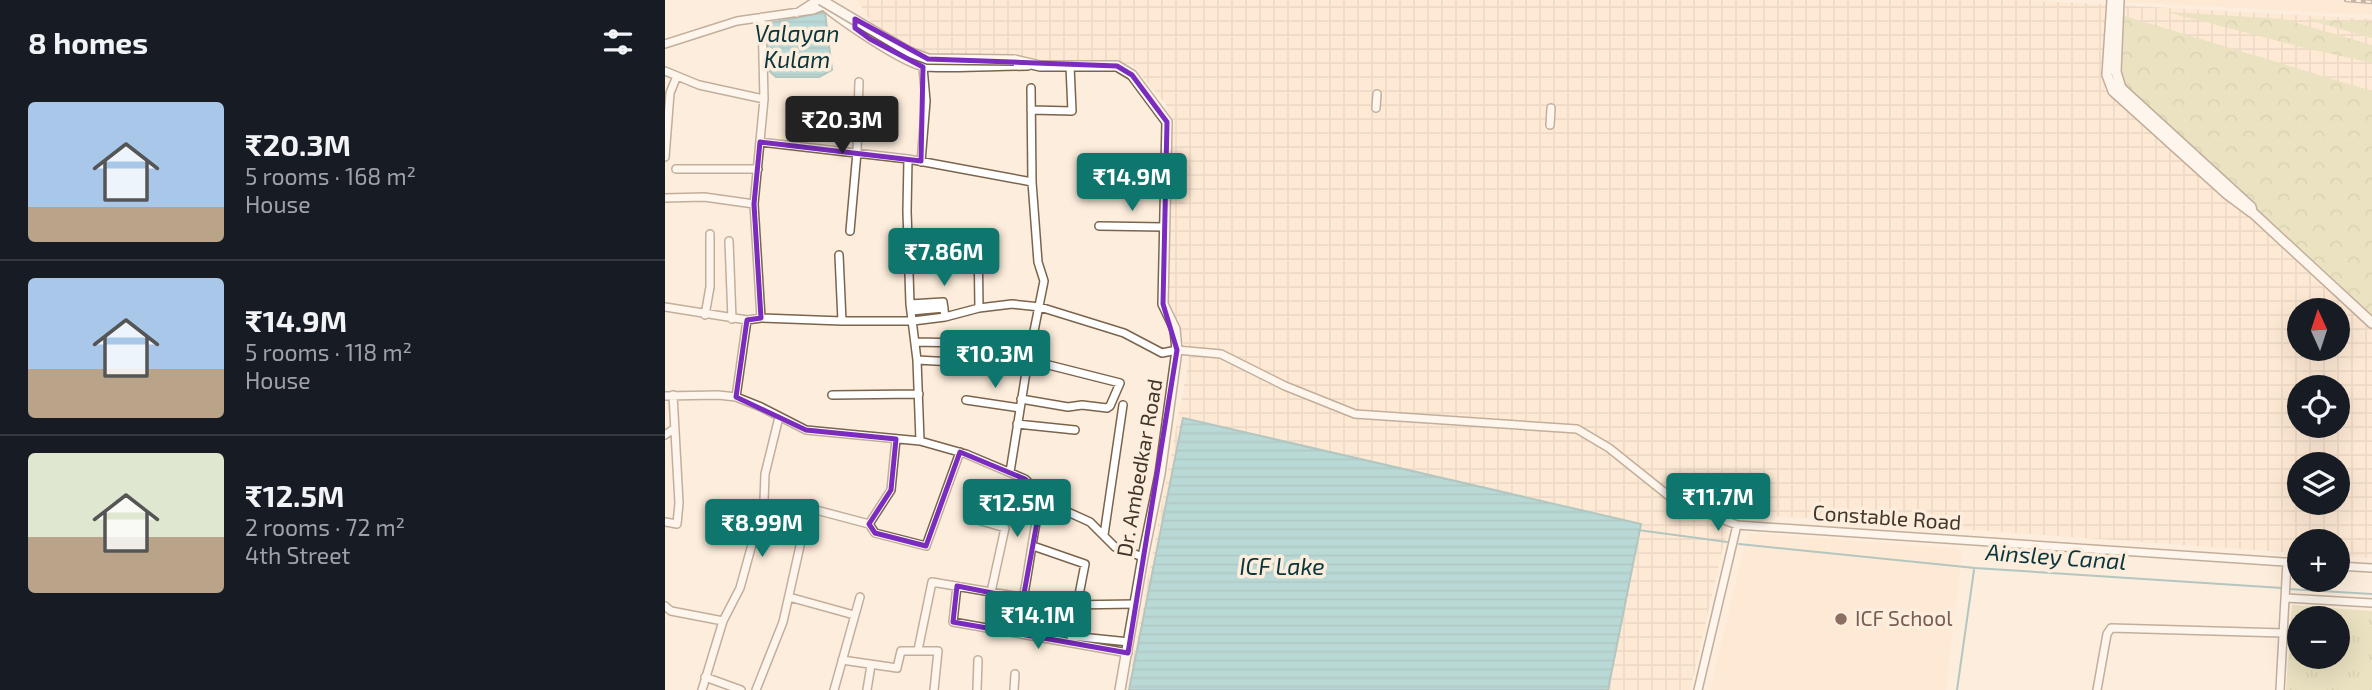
<!DOCTYPE html>
<meta charset="utf-8">
<style>
body{margin:0;font-family:"Exo 2",sans-serif;background:#20242c;color:#f1f3f6;height:100vh;display:flex;flex-direction:column;font-size:26px;white-space:nowrap}
*{box-sizing:border-box;margin:0}
p{font-size:23px;color:#9ea1a6}
.icon{flex:none;width:38px;height:38px;fill:none;stroke:currentColor;stroke-width:2;stroke-linecap:round;stroke-linejoin:round}
.map{position:relative;flex:1;overflow:hidden}
.panel{display:flex;flex-direction:column;background:#171b24;width:665px}
.panel>*{flex:none}
.needle{width:46px;rotate:357deg}
.fabs{position:absolute;left:1622px;top:298px;display:grid;gap:14px}
.fabs a{display:grid;place-items:center;width:63px;height:63px;border-radius:50%;background:#171b24;box-shadow:0 7px 28px #0002;font-size:35px}
.price{position:absolute;translate:-50% -60px;padding:0 16px;border-radius:7px;background:#0f766e;color:#fff;font-size:23px;line-height:46px;filter:drop-shadow(0 2px 4px #0008)}
.price::after{content:'';position:absolute;left:50%;top:42px;width:21px;height:16px;margin-left:-10px;background:inherit;clip-path:polygon(0 0,100% 0,50% 100%)}
.price.selected{background:#222;color:#fff}
ul{padding:0;list-style:none}
li{display:flex;align-items:center;gap:21px;height:175px;padding:0 28px}
li+li{border-top:2px solid #363941}
li span{display:grid;place-items:center;flex:none;width:196px;height:140px;border-radius:7px;color:#555}
li>.icon{margin-inline-start:auto}
span .icon{width:84px;height:84px;fill:#fffc;stroke-width:1}
li b{font-size:30px}
h2{display:flex;justify-content:space-between;align-items:center;height:84px;padding:0 28px;font-size:30px}
main{display:flex;flex:1;min-height:0}
.map>svg:first-child{display:block}
.built{fill:#fee4c9}
.industrial{fill:url(#industrial-grid);fill-rule:evenodd}
.forest{fill:url(#forest-crowns)}
.park{fill:url(#park-tufts);fill-rule:evenodd}
.water{fill:url(#water-rules);stroke:#5a979e;stroke-width:2}
.lines{fill:none;stroke-linecap:round;stroke-linejoin:round}
.stream{stroke:#5a979e;stroke-width:2}
.minor-casing{stroke:#7b644c;stroke-width:10}
.major-casing{stroke:#7b644c;stroke-width:12}
.minor{stroke:#fff;stroke-width:7}
.major{stroke:#fff;stroke-width:9}
.rail-casing{stroke:#807467;stroke-width:4.5}
.rail{stroke:#fdeddc;stroke-width:2;stroke-dasharray:5;stroke-linecap:butt}
.major-bridge-casing{stroke:#7b644c;stroke-width:12;stroke-linecap:butt}
.major-bridge{stroke:#fff;stroke-width:9}
.marked{fill:none;stroke:#7b2cbf;stroke-width:5;stroke-linejoin:round}
.education-dot{fill:#8d6e63;stroke:#fdeddc;stroke-width:2.5}
.labels{text-anchor:middle;stroke-width:7;stroke-linejoin:round;paint-order:stroke}
.street-label{font-size:21px;fill:#40362b;stroke:#fdeddc}
.education-label{font-size:21px;fill:#785e54;stroke:#fdeddc;text-anchor:start}
.water-label{font-size:23px;font-style:italic;fill:#08363c;stroke:#fdeddc}
</style>
<main>
<section class="panel">
<h2>8 homes<svg class="icon" aria-label="filters" viewBox="0 0 24 24"><path d="M4 7h16M4 17h16"/><circle cx="9" cy="7" r="2"/><circle cx="15" cy="17" r="2"/></svg></h2>
<ul>
<li><span style="background:linear-gradient(#a9c7e8 75%,#b9a48a 0)"><svg class="icon" aria-label="home" viewBox="0 0 24 24"><path d="M3 11l9-7 9 7M6 9v11h12V9"/></svg></span><div><b>₹20.3M</b><p>5 rooms · 168 m²</p><p>House</p></div></li>
<li><span style="background:linear-gradient(#a9c7e8 65%,#b9a48a 0)"><svg class="icon" aria-label="home" viewBox="0 0 24 24"><path d="M3 11l9-7 9 7M6 9v11h12V9"/></svg></span><div><b>₹14.9M</b><p>5 rooms · 118 m²</p><p>House</p></div></li>
<li><span style="background:linear-gradient(#dfe7d0 60%,#b9a48a 0)"><svg class="icon" aria-label="home" viewBox="0 0 24 24"><path d="M3 11l9-7 9 7M6 9v11h12V9"/></svg></span><div><b>₹12.5M</b><p>2 rooms · 72 m²</p><p>4th Street</p></div></li>
</ul>
</section>
<div class="map">
<svg width="1707" height="690" viewBox="0 0 1707 690">
<defs>
<pattern id="industrial-grid" width="8" height="8" patternUnits="userSpaceOnUse" patternTransform="scale(1.75)"><rect width="8" height="8" fill="#fee4c9"/><path d="M0 4h8M4 0v8" fill="none" stroke="#dbc4ad"/></pattern>
<pattern id="forest-crowns" width="20" height="18" patternUnits="userSpaceOnUse" patternTransform="scale(1.75)"><rect width="20" height="18" fill="#d2d59f"/><path d="M2 6a3 3 0 1 1 6 0M12 15a3 3 0 1 1 6 0" fill="none" stroke="#b5b789"/></pattern>
<pattern id="park-tufts" width="24" height="20" patternUnits="userSpaceOnUse" patternTransform="scale(1.75)"><rect width="24" height="20" fill="#d2d59f"/><path d="M3 7l-1-3M5 7V3M7 7l1-3M15 17l-1-3M17 17v-4M19 17l1-3" fill="none" stroke="#b5b789"/></pattern>
<pattern id="water-rules" width="6" height="5" patternUnits="userSpaceOnUse" patternTransform="scale(1.75)"><rect width="6" height="5" fill="#65c1cf"/><path d="M0 2.5h6" fill="none" stroke="#559ea8"/></pattern>
</defs>
<rect width="100%" height="100%" fill="#fdeddc"/>
<path class="built" d="M1461,0H1707V15L1461,2Z
M1083,533L1297,549L1281,690H1045Z"/>
<path class="industrial" d="M192,0H1360L1707,19V558L1673,555V541H1634V553L1066,513L1025,690H462L524,359L502,300L503,107L467,64L262,63L206,22ZM1634,310H1673V348H1634ZM1634,387H1673V425H1634ZM1634,464H1673V502H1634Z"/>
<path class="forest" d="M1502,12L1618,19L1707,45V63L1636,47Z
M1456,15L1707,91V315L1460,86L1455,75Z
M1641,19L1707,22V38Z"/>
<path class="park" d="M1627,605L1707,611V690H1621ZM1634,618H1673V656H1634Z"/>
<path class="water" d="M160,12L167,70L154,77H111L101,68L100,29L105,23Z
M518,418L976,524L943,690H464Z"/>
<g class="lines">
<path class="stream" d="M973,530L1062,542
M1074,544L1310,568L1617,588
M1623,589L1707,594
M1292,690L1309,570"/>
<defs>
<path id="minor" d="M132,13L152,0C167,15 241,66 261,67C294,69 329,66 363,66
M0,44L72,21L148,10L158,6
M0,71L34,85L99,99
M711,108L712,94
M366,110L407,111L405,66
M885,125L886,108
M95,142L243,159L367,182
M0,157L5,93L12,76
M243,159L242,211L245,304L252,360L255,441
M256,162L261,101L258,67
M11,169H93
M0,198L39,197L89,204
M434,226L499,227
M185,231L192,152L194,82
M313,235L314,308
M64,241L67,319
M174,255L177,321
M245,304L278,302L280,317
M0,307L82,320L96,318L177,321H248L280,317L314,308L347,304L375,307L459,333L497,353L512,350L556,354L620,386L690,414L912,429L944,448L1009,500L1072,525L1634,563
M246,311L279,308
M40,315L45,287V234
M96,318L89,204L99,99L97,17
M251,342L299,343
M252,360L362,366
M167,395L254,394
M0,396L53,395L71,397L96,407L141,430L255,441L301,454L360,479L385,504L425,522L450,547L478,557
M71,397L82,320
M356,399L403,407L417,405L442,408L445,406L455,383L364,360
M301,400L355,408
M352,424L410,430
M0,435L10,428
M345,472L362,366L379,281L373,262L367,182L366,88
M151,510L204,524L226,490L231,439
M313,520L340,528L326,592
M0,522L12,524L14,503L8,395
M204,524L210,533L261,546L295,452
M439,535L458,405
M368,546L420,564L406,636L464,642
M1673,566L1707,568
M292,586L288,622L463,653
M124,597L189,615
M1620,598L1707,603
M358,599C365,564 368,529 377,496
M0,606L6,611L58,621
M253,650L267,582L402,605L471,604
M177,660L232,668L236,651H273L269,690
M40,677L76,690
M37,690L58,621L75,588L99,501L100,474L114,417
M91,690L118,622L135,546
M169,690L195,597
M202,690L206,665
M312,690L313,660
M349,690L350,674
M1033,690L1072,525
M1432,690L1442,634L1446,628L1618,633
M1615,690L1622,562"/>
<path id="major" d="M1447,0L1442,75L1448,91L1562,194L1586,212
M1454,0L1451,72L1456,88L1586,207L1587,212L1707,323
M349,60L375,66H452L467,75L502,122L498,304L510,329L512,350L495,474L478,557L455,690"/>
</defs>
<use href="#minor" class="minor-casing"/>
<use href="#major" class="major-casing"/>
<use href="#minor" class="minor"/>
<use href="#major" class="major"/>
<defs>
<path id="rail" d="M1681,0L1707,2"/>
</defs>
<use href="#rail" class="rail-casing"/>
<use href="#rail" class="rail"/>
<defs>
<path id="major-bridge" d="M156,0L244,52L263,59L349,60"/>
</defs>
<use href="#major-bridge" class="major-bridge-casing"/>
<use href="#major-bridge" class="major-bridge"/>
</g>
<path d="M0 0H1707V690H0ZM190,19L263,59L452,66L467,75L502,122L498,304L512,350L463,653L288,622L292,586L358,599L377,495L360,479L295,452L261,546L210,533L204,524L226,490L231,439L141,430L71,397L82,320L96,318L89,204L95,142L256,161L258,67L205,39L190,28Z" fill="#fdeddc" fill-opacity=".55" fill-rule="evenodd"/>
<path class="marked" d="M190,19L263,59L452,66L467,75L502,122L498,304L512,350L463,653L288,622L292,586L358,599L377,495L360,479L295,452L261,546L210,533L204,524L226,490L231,439L141,430L71,397L82,320L96,318L89,204L95,142L256,161L258,67L205,39L190,28Z"/>
<circle class="education-dot" cx="1176" cy="619" r="7"/>
<g class="labels">
<g class="street-label">
<text transform="translate(475 468) rotate(-80)" y="7">Dr. Ambedkar Road</text>
<text transform="translate(1222 518) rotate(4)" y="7">Constable Road</text>
</g>
<g class="education-label">
<text x="1190" y="626">ICF School</text>
</g>
<g class="water-label">
<text x="132" y="42">Valayan<tspan x="132" dy="26">Kulam</tspan></text>
<text transform="translate(1391 557) rotate(4)" y="8">Ainsley Canal</text>
<text x="617" y="575">ICF Lake</text>
</g>
</g>
</svg>
<div class="fabs">
<a><svg class="needle" viewBox="-14 -14 28 28"><path d="M0-13l5 13h-10z" fill="#e53935"/><path d="M0 13l5-13h-10z" fill="#9ea1a6"/></svg></a>
<a><svg class="icon" aria-label="locate" viewBox="0 0 24 24"><circle cx="12" cy="12" r="6"/><path d="M12 2v4M12 18v4M2 12h4M18 12h4"/></svg></a>
<a><svg class="icon" aria-label="layers" viewBox="0 0 24 24"><path d="M12 4l9 5-9 5-9-5zM3 14l9 5 9-5"/></svg></a>
<a>+</a>
<a>−</a>
</div>
<b class="price selected" style="left:177px;top:156px">₹20.3M</b>
<b class="price" style="left:467px;top:213px">₹14.9M</b>
<b class="price" style="left:279px;top:288px">₹7.86M</b>
<b class="price" style="left:330px;top:390px">₹10.3M</b>
<b class="price" style="left:1053px;top:533px">₹11.7M</b>
<b class="price" style="left:352px;top:539px">₹12.5M</b>
<b class="price" style="left:97px;top:559px">₹8.99M</b>
<b class="price" style="left:373px;top:651px">₹14.1M</b>
</div>
</main>
